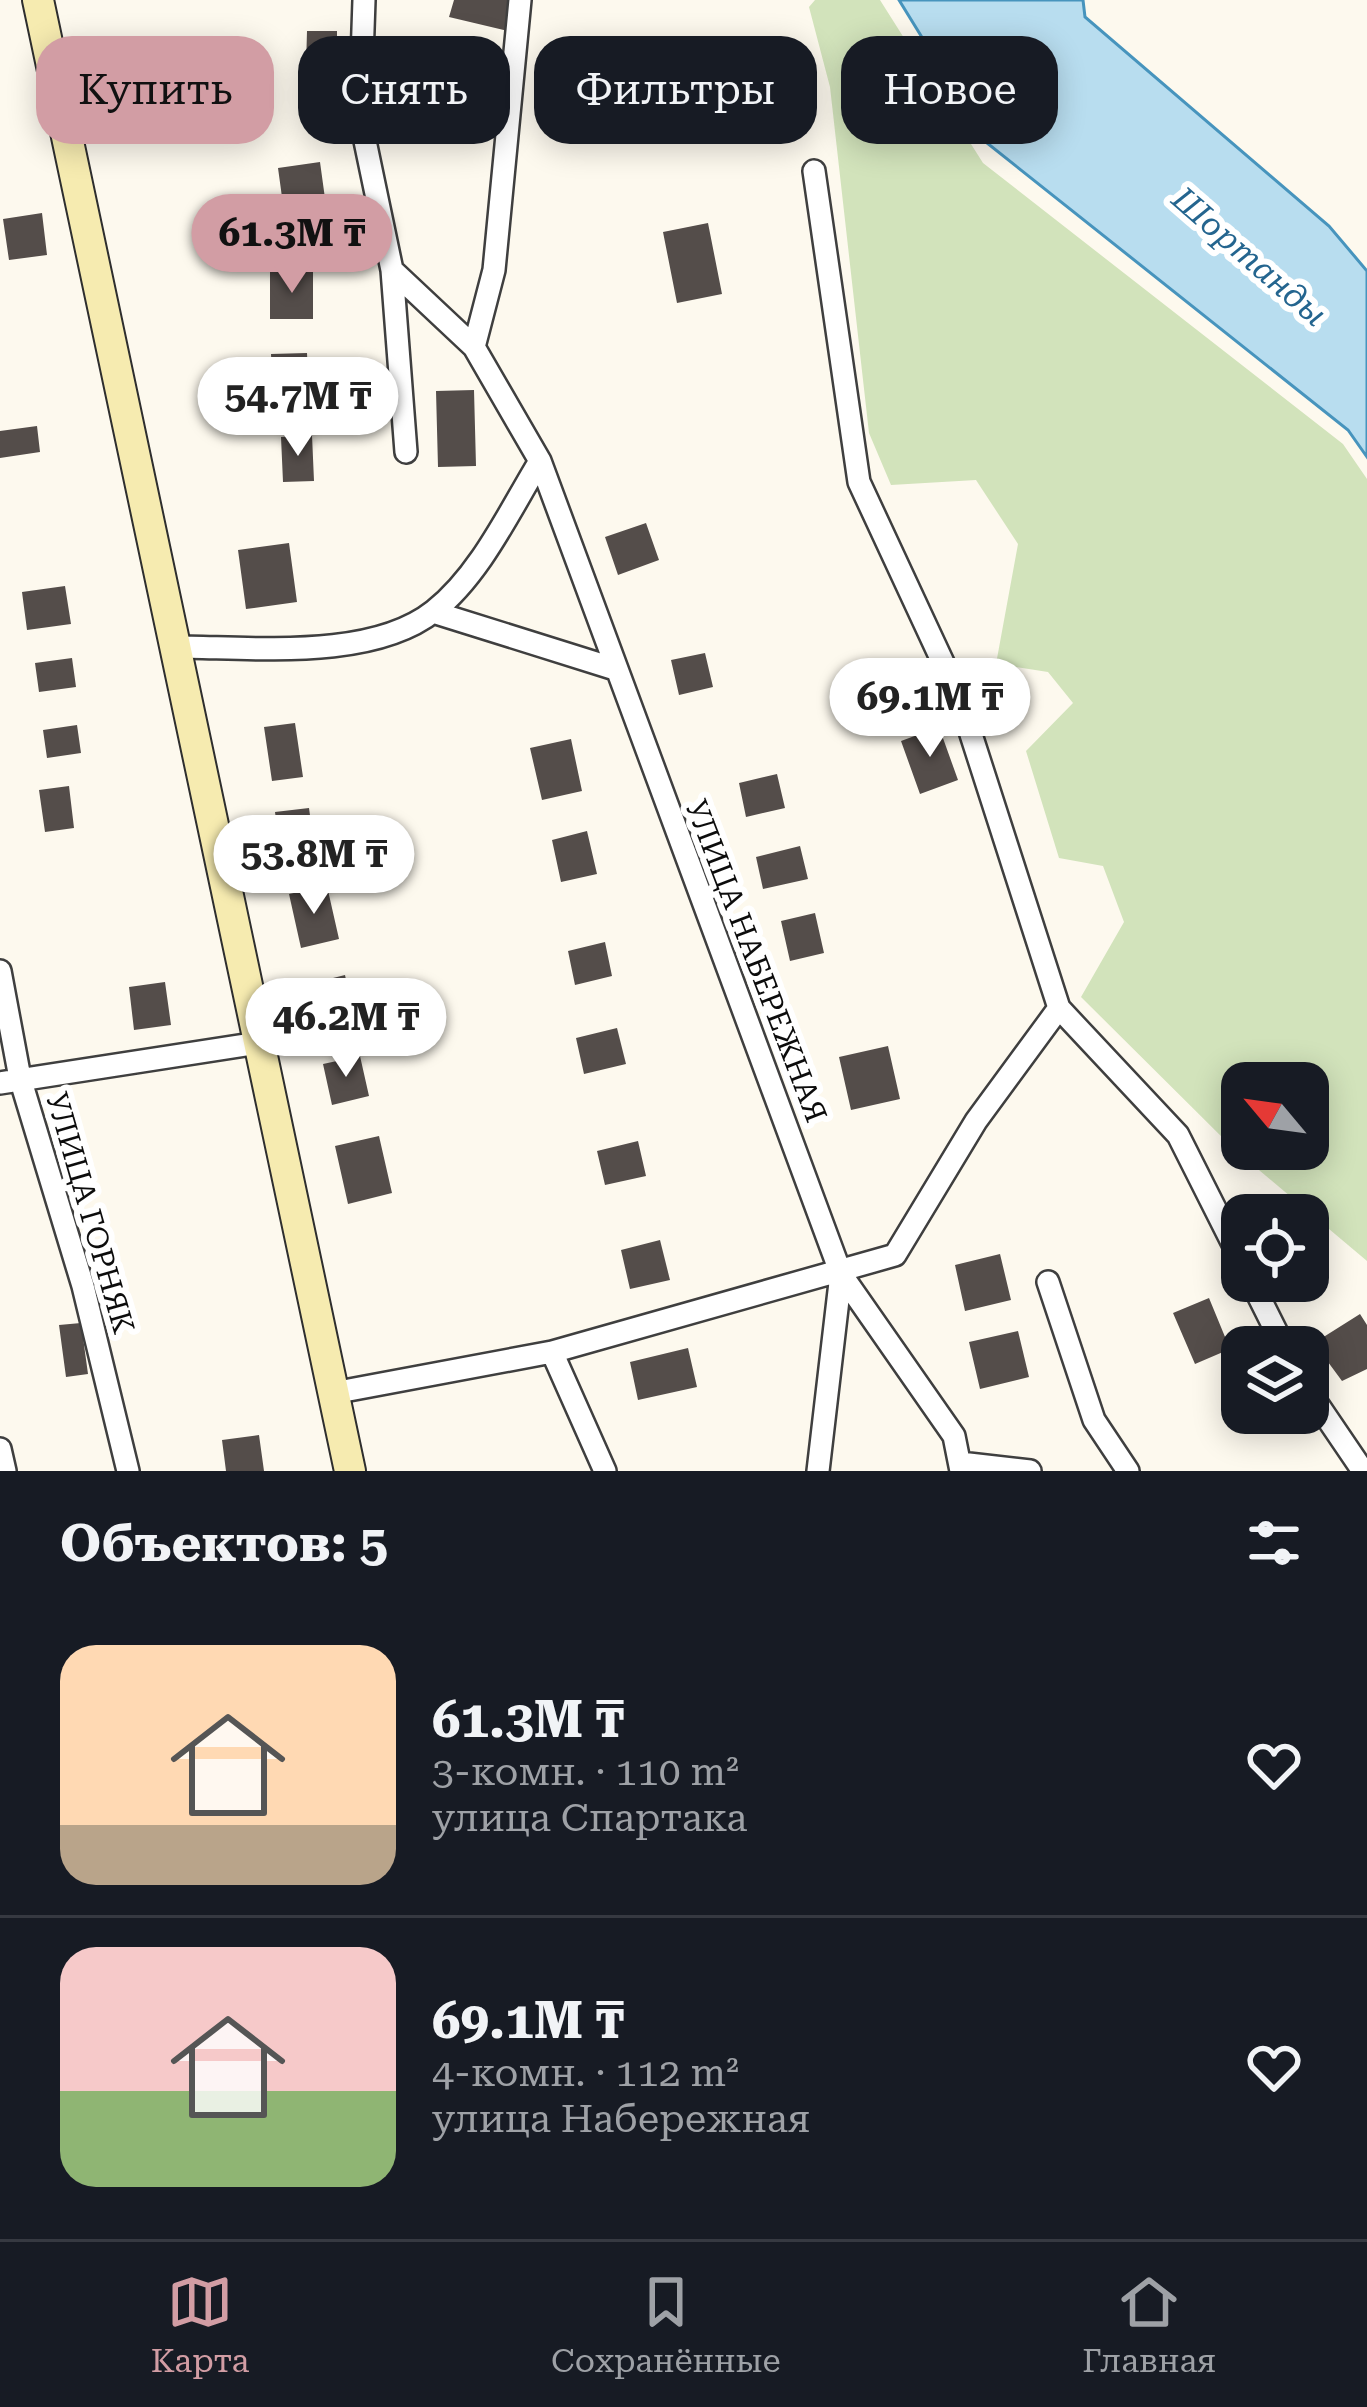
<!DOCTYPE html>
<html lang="ru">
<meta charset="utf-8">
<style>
body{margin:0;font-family:"Roboto Serif",serif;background:#242831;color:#f1f3f6;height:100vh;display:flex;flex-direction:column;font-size:45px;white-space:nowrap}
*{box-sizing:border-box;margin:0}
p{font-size:39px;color:#9ea1a6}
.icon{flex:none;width:66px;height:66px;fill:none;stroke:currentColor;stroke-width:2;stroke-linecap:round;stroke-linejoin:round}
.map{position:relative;height:1471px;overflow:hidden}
.drawer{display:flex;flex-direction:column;background:#171b24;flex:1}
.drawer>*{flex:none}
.hud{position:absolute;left:36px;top:36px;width:1296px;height:108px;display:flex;gap:24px}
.needle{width:78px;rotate:299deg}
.controls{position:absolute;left:1221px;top:1062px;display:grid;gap:24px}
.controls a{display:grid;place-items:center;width:108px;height:108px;border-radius:24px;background:#171b24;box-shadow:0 6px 30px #0003;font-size:60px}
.price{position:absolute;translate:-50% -102px;padding:0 27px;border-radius:42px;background:#fff;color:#222;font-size:39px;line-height:78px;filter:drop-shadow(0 3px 6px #0008)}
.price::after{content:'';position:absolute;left:50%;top:72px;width:36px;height:27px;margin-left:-18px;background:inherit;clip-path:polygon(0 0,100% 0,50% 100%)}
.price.on{background:#d29da4;color:#111}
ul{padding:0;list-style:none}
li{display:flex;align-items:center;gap:36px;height:300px;padding:0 60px}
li+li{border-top:3px solid #363941}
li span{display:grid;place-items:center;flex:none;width:336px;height:240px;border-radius:36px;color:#555}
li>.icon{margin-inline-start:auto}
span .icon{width:144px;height:144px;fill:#fffc;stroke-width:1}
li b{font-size:51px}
h2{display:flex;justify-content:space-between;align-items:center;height:144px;padding:0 60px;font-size:51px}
.tag{padding:0 42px;border-radius:36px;background:#171b24;box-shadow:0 6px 30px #0003;font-size:42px;line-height:108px}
.tag.on{background:#d29da4;color:#111}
.dock{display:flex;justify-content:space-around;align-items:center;height:168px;border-top:3px solid #363941;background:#171b24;font-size:33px;color:#9ea1a6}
.dock a{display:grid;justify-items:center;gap:6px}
.dock .on{color:#d29da4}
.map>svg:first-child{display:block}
.green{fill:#d2e3bb;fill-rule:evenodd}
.water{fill:#b8ddef;stroke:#4794bd;stroke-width:3}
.building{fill:#544d4a}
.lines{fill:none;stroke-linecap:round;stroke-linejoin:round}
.street-casing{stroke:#3f3f3f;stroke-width:26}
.secondary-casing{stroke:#2e2e2e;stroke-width:34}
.street{stroke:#fff;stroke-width:21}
.secondary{stroke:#f6ebb0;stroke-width:30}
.labels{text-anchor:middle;stroke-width:12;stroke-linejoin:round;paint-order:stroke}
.street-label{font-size:30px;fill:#0c0c0c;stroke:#fff}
.water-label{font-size:33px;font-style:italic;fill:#24658f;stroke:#fff}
</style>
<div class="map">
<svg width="1367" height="1471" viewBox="0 0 1367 1471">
<rect width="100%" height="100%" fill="#fdf9ee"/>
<path class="green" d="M815,0H880L983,163L1343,444L1367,479V1261L1234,1149L1081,997L1124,922L1103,866L1059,858L1026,751L1073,703L1048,672L996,664L1018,544L976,480L891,485L869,433L830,87L809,7ZM1242,1083H1308V1149H1242Z"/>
<path class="water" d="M899,0H1083L1085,17L1329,226L1367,271V457L1348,430L987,143Z"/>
<path class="building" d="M454,0H515L508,31L449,17Z
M307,31H337V67H306Z
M449,84L487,95L476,139L437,129Z
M320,162L327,213L285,219L278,168Z
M42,213L47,255L9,260L3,219Z
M708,223L722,294L677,303L663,232Z
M270,272H313V319H270Z
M307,353L309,398L273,400L271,354Z
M474,390L476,466L438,467L436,391Z
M37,426L40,452L0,458V431Z
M312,435L314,481L283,482L281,437Z
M646,523L659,560L618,575L605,537Z
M289,543L297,602L246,609L238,550Z
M65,586L71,624L27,630L22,592Z
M705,653L713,687L679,695L671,660Z
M72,658L76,687L39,692L35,663Z
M295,723L303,777L272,781L264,727Z
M77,725L81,753L47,758L43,730Z
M939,727L958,780L920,794L901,741Z
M571,739L582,791L542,800L530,748Z
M777,774L785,808L746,817L739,783Z
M69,786L74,828L45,832L39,790Z
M309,808L315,852L281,857L275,812Z
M587,831L597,874L561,882L552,840Z
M800,846L808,879L763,889L756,857Z
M327,886L339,939L301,948L289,894Z
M815,913L824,953L790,961L781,921Z
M605,942L612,976L575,985L568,951Z
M345,975L353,1012L317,1021L309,984Z
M165,982L171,1025L134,1030L129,987Z
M617,1028L626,1064L584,1074L576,1038Z
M888,1046L900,1099L851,1110L839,1057Z
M360,1056L369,1096L332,1105L323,1064Z
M379,1136L392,1193L348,1204L335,1146Z
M638,1141L646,1176L605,1185L597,1151Z
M660,1240L670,1280L630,1289L621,1250Z
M1000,1254L1011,1300L965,1311L955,1265Z
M1209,1298L1230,1349L1195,1364L1173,1313Z
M1360,1314L1367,1325V1369L1342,1381L1314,1343Z
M81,1323L88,1374L66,1377L59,1325Z
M1018,1331L1029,1377L980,1389L969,1342Z
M688,1348L697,1387L638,1400L630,1362Z
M259,1435L264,1471H226L222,1440Z"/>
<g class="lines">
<defs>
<path id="street" d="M364,0L360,117L392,270L406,452
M814,171L859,482L959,697L1059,1008L1178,1135L1242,1262
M392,270L474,347L540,461L841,1274L954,1436L961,1471
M474,347L494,270L520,0
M433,612L615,669
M174,647C251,647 371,661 434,611C480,575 510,510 540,461
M0,971L20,1078L83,1286L128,1471
M0,1083L258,1043
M1251,1281L1284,1347
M1048,1282L1094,1420L1128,1471
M552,1352L605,1471
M1308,1390L1363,1471
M333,1393L552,1352L895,1255L976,1121L1059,1008
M0,1449L5,1471
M960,1463L1030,1471
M818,1471L841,1274"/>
<path id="secondary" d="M38,0L350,1471"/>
</defs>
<use href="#street" class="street-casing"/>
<use href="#secondary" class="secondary-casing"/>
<use href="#street" class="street"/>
<use href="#secondary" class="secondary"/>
</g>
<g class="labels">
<g class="street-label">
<text transform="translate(756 961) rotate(69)" y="10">УЛИЦА НАБЕРЕЖНАЯ</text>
<text transform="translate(90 1213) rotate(74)" y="10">УЛИЦА ГОРНЯК</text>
</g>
<g class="water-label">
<text transform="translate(1250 256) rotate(41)" y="12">Шортанды</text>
</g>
</g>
</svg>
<div class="controls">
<a><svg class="needle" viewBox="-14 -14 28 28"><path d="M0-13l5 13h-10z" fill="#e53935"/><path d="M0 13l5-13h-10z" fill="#9ea1a6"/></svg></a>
<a><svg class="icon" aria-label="locate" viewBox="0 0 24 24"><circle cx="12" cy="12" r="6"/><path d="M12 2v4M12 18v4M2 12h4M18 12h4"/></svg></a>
<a><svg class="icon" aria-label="layers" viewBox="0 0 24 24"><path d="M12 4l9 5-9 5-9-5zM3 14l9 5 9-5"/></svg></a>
</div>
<b class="price on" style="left:292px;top:296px">61.3M ₸</b>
<b class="price" style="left:298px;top:459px">54.7M ₸</b>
<b class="price" style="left:930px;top:760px">69.1M ₸</b>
<b class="price" style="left:314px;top:917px">53.8M ₸</b>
<b class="price" style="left:346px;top:1080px">46.2M ₸</b>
<div class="hud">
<a class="tag on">Купить</a>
<a class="tag">Снять</a>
<a class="tag">Фильтры</a>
<a class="tag">Новое</a>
</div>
</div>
<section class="drawer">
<h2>Объектов: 5<svg class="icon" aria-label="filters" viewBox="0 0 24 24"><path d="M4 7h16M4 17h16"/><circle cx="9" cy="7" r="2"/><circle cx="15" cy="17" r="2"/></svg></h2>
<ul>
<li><span style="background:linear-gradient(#ffd9b3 75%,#b9a48a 0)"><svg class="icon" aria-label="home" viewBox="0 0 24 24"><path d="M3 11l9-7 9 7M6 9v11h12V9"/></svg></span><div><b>61.3M ₸</b><p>3-комн. · 110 m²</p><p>улица Спартака</p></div><svg class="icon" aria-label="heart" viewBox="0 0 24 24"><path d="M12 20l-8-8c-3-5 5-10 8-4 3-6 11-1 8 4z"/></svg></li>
<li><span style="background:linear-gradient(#f6c9c9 60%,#8fb573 0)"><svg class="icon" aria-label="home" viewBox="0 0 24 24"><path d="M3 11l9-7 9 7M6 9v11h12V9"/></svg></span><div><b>69.1M ₸</b><p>4-комн. · 112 m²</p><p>улица Набережная</p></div><svg class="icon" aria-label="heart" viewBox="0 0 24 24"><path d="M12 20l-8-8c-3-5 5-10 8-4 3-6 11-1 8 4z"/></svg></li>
</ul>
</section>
<nav class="dock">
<a class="on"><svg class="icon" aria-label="map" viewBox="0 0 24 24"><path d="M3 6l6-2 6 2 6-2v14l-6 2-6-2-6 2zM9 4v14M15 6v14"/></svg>Карта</a>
<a><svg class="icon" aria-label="saved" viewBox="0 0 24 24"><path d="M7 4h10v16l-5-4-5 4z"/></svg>Сохранённые</a>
<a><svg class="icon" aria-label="home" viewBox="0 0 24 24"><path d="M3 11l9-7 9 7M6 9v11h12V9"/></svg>Главная</a>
</nav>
